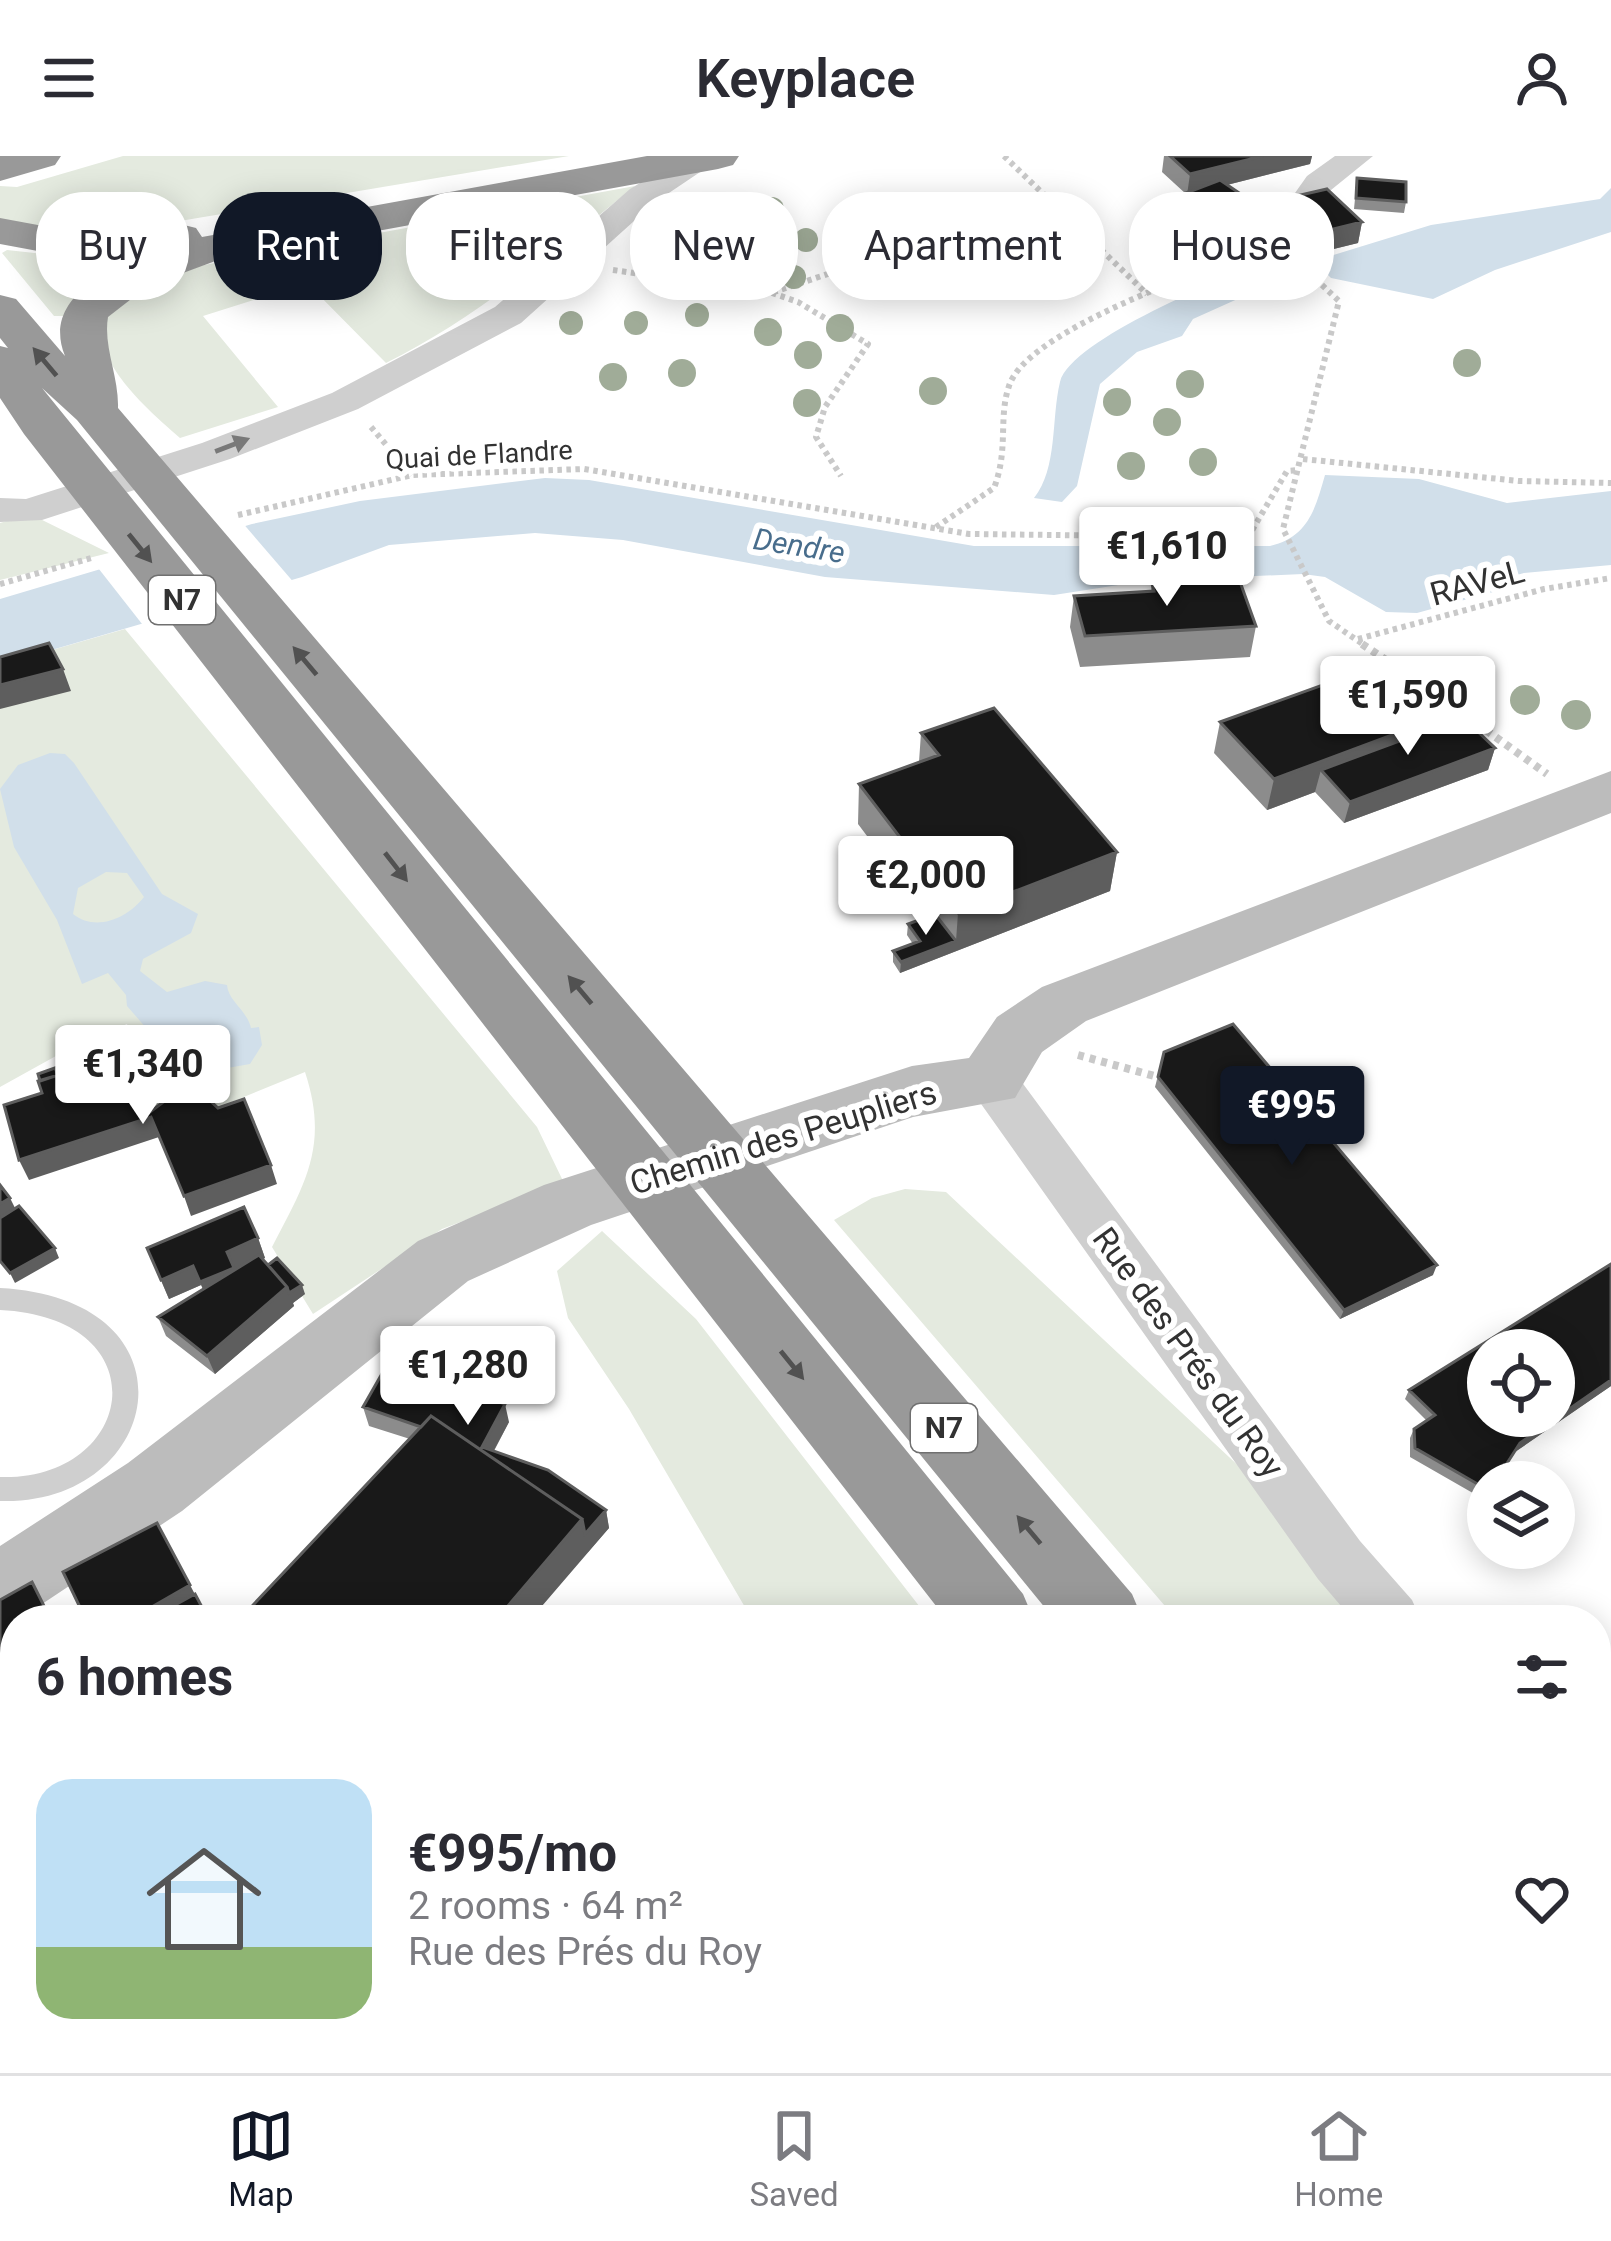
<!DOCTYPE html>
<meta charset="utf-8">
<style>
body{margin:0;font-family:Roboto,sans-serif;background:#f7f7f7;color:#2b2b33;height:100vh;display:flex;flex-direction:column;font-size:45px;white-space:nowrap}
*{box-sizing:border-box;margin:0}
p{font-size:39px;color:#7c7c81}
.icon{flex:none;width:66px;height:66px;fill:none;stroke:currentColor;stroke-width:2;stroke-linecap:round;stroke-linejoin:round}
.map{position:relative;flex:1;overflow:hidden}
.side{position:absolute;left:0px;top:1449px;width:1611px;height:468px;display:flex;flex-direction:column;background:#fff;border-radius:48px 48px 0 0;box-shadow:0 6px 30px #0003}
.side>*{flex:none}
.hud{position:absolute;left:36px;top:36px;width:1539px;height:108px;display:flex;gap:24px}
.fabs{position:absolute;left:1467px;top:1173px;display:grid;gap:24px}
.fabs a{display:grid;place-items:center;width:108px;height:108px;border-radius:50%;background:#fff;box-shadow:0 6px 30px #0003;font-size:60px}
.price{position:absolute;translate:-50% -102px;padding:0 27px;border-radius:12px;background:#fff;color:#222;font-size:39px;line-height:78px;filter:drop-shadow(0 3px 6px #0008)}
.price::after{content:'';position:absolute;left:50%;top:72px;width:36px;height:27px;margin-left:-18px;background:inherit;clip-path:polygon(0 0,100% 0,50% 100%)}
.price.on{background:#111827;color:#fff}
ul{padding:0;list-style:none}
li{display:flex;align-items:center;gap:36px;height:300px;padding:0 36px}
li span{display:grid;place-items:center;flex:none;width:336px;height:240px;border-radius:36px;color:#555}
li>.icon{margin-inline-start:auto}
span .icon{width:144px;height:144px;fill:#fffc;stroke-width:1}
li b{font-size:51px}
h2{display:flex;justify-content:space-between;align-items:center;height:144px;padding:0 36px;font-size:51px}
.chip{padding:0 42px;border-radius:48px;background:#fff;box-shadow:0 6px 30px #0003;font-size:42px;line-height:108px}
.chip.on{background:#111827;color:#fff}
header{display:flex;justify-content:space-between;align-items:center;height:156px;padding:0 36px;background:#fff;font-size:54px;font-weight:600}
.menu{display:flex;justify-content:space-around;align-items:center;height:168px;border-top:3px solid #e1e1e2;background:#fff;font-size:33px;color:#7c7c81}
.menu a{display:grid;justify-items:center;gap:6px}
.menu .on{color:#111827}
.map>svg:first-child{display:block}
.green{fill:#e4eadf}
.water{fill:#d1dfea;fill-rule:evenodd}
.pier{fill:#fff}
.lines{fill:none;stroke-linecap:round;stroke-linejoin:round}
.path-far1{stroke:#c9c9c9;stroke-width:6;stroke-dasharray:4.5 4.5;stroke-linecap:butt}
.path{stroke:#c9c9c9;stroke-width:8;stroke-dasharray:6 6;stroke-linecap:butt}
.lane{fill:#cfcfcf;fill-rule:evenodd}
.street{fill:#cfcfcf;fill-rule:evenodd}
.secondary{fill:#bcbcbc;fill-rule:evenodd}
.highway{fill:#999;fill-rule:evenodd}
.tree{fill:#a0ac98}
.wall{fill:#8c8c8c}
.shaded-wall{fill:#5e5e5e}
.building{fill:#191919;stroke:#5e5e5e;stroke-width:3;fill-rule:evenodd}
.oneway{fill:#515151}
.oneway2{fill:#797979}
.labels{text-anchor:middle;stroke-width:12;stroke-linejoin:round;paint-order:stroke}
.far-street-label{font-size:27px;fill:#323232;stroke:#fff}
.far-water-label{font-size:30px;font-style:italic;fill:#486d8c;stroke:#fff}
.shield{fill:#fff;stroke:#707070;stroke-width:3}
.shield-label{font-size:30px;font-weight:bold;fill:#323232}
.street-label{font-size:33px;fill:#323232;stroke:#fff}
</style>
<header><svg class="icon" aria-label="menu" viewBox="0 0 24 24"><path d="M4 6h16M4 12h16M4 18h16"/></svg>Keyplace<svg class="icon" aria-label="person" viewBox="0 0 24 24"><circle cx="12" cy="8" r="4"/><path d="M4 21q1-7 8-7t8 7"/></svg></header>
<div class="map">
<svg width="1611" height="1917" viewBox="0 0 1611 1917">
<rect width="100%" height="100%" fill="#fff"/>
<path class="green" d="M123,0H569L84,81L0,63V30L17,31Z
M635,30C554,95 479,161 386,207L307,127L203,160L278,251L180,282C150,255 95,210 102,165L166,116Z
M7,94L71,101L148,96V102L64,160H54L2,97Z
M30,358L109,397L0,424V367Z
M125,473L537,971L564,1027L442,1073L313,1158L272,1091C306,1026 329,989 305,916L163,974L127,868L83,885L0,931V509Z
M905,1033L946,1036L1339,1404L1391,1464H1177L834,1064L872,1042Z
M602,1075L696,1163L930,1464H755L749,1458L629,1253L568,1162L557,1115Z
M1596,1699L1611,1716V1917H1565L1552,1902H1596Z
M1071,1902H1272L1284,1917H1082Z"/>
<path class="water" d="M1611,32V76L1495,114L1433,143L1331,122L1314,105L1431,69L1600,43Z
M1274,101L1293,118L1193,163L1182,180L1137,196L1100,228L1077,330L1062,346L1034,342C1058,312 1051,263 1060,226C1072,182 1230,120 1274,101Z
M1325,319L1419,323L1507,347L1611,335V409L1524,417L1504,433L1417,457L1386,456L1325,421L1303,418L1144,425L1054,439L825,421L623,384L535,377L389,389L302,421L0,509V443L252,368L360,345L545,322L589,324L974,390H1270C1308,381 1315,354 1325,319Z
M50,597L65,598L74,607L162,738L198,758L191,777L143,803L140,815L167,836L205,825L227,829C228,845 247,854 251,872L259,871L262,889L250,908L193,918L182,913L127,850L126,839L108,817L82,828L57,764L14,691L0,633L18,609ZM106,716L127,717L144,741C127,763 95,776 73,758L78,732Z"/>
<path class="pier" d="M241,365L296,429L146,473L95,408Z"/>
<g class="lines">
<path class="path-far1" d="M1004,0L1147,138
M1276,86L1339,145L1283,373L1329,465L1367,491
M613,114L771,137L917,88L945,66L1049,47
M772,137L798,146L868,188L825,251L816,281L841,320
M371,271L412,319
M1303,303L1519,325L1611,327
M238,359L413,319L584,313L969,378L1223,381L1251,376L1287,315L1299,314
M936,371L994,332C1009,293 998,262 1009,230C1025,180 1169,128 1217,109L1160,60L1190,51
M0,428L91,402
M1358,483L1544,433L1611,422"/>
<path class="path" d="M1362,488L1395,510
M1418,525L1547,618
M1078,899L1158,921"/>
<path class="lane" d="M0,1132C204,1143 164,1350 0,1345V1321C136,1325 163,1162 0,1154Z
M1611,1502V1533L1596,1541V1510Z"/>
<path class="street" d="M685,0L721,2L654,47L521,167L358,253L230,303L42,364L0,366V342L26,343L202,287L332,237L495,151L630,33Z
M1335,0H1373L1331,34L1319,51L1251,68L1239,65L1234,58L1239,51L1295,37L1307,20Z
M992,904L1010,910L1360,1385L1412,1444L1421,1464H1353L1318,1423L974,938L967,924L974,910Z
M1596,1667L1611,1673V1749L1596,1742Z
M0,1670L15,1677V1746L0,1739Z
M260,1902H344L351,1917H266Z"/>
<path class="secondary" d="M1611,615V657L1086,865L1042,896L1015,942L913,961L591,1069L468,1125L182,1355L27,1458L0,1469V1390L128,1307L418,1085L544,1029L912,910L969,902L997,861L1042,831Z"/>
<path class="highway" d="M0,0H61L55,9L0,25Z
M647,0H739L733,9L718,13L218,104L148,130L108,161C103,191 119,220 118,252L1132,1438L1143,1464H1055L77,264L42,232L1023,1438L1034,1464H947L24,278L0,242V190L8,192L0,182V139L16,143L65,200C42,144 106,113 149,97L81,103L0,88V62L81,77L180,68L196,72L202,81Z
M1299,1902H1394L1401,1917H1306Z
M1424,1902H1520L1527,1917H1431Z"/>
</g>
<g class="tree">
<circle cx="772" cy="53" r="12"/>
<circle cx="722" cy="65" r="12"/>
<circle cx="806" cy="84" r="12"/>
<circle cx="744" cy="101" r="12"/>
<circle cx="794" cy="121" r="12"/>
<circle cx="853" cy="122" r="12"/>
<circle cx="697" cy="159" r="12"/>
<circle cx="571" cy="167" r="12"/>
<circle cx="636" cy="167" r="12"/>
<circle cx="840" cy="172" r="14"/>
<circle cx="768" cy="176" r="14"/>
<circle cx="808" cy="199" r="14"/>
<circle cx="1467" cy="207" r="14"/>
<circle cx="682" cy="217" r="14"/>
<circle cx="613" cy="221" r="14"/>
<circle cx="1190" cy="228" r="14"/>
<circle cx="933" cy="235" r="14"/>
<circle cx="1117" cy="246" r="14"/>
<circle cx="807" cy="247" r="14"/>
<circle cx="1167" cy="266" r="14"/>
<circle cx="1203" cy="306" r="14"/>
<circle cx="1131" cy="310" r="14"/>
<circle cx="1525" cy="544" r="15"/>
<circle cx="1576" cy="559" r="15"/>
</g>
<path class="wall" d="M1164,0H1312L1310,8L1227,29L1257,49L1253,70L1219,82L1183,58L1186,38L1162,16Z
M1357,22L1406,46L1404,57L1354,53Z
M1270,46L1362,66L1358,87L1301,101L1266,67Z
M1152,428L1256,470L1250,501L1080,511L1070,471L1074,440L1151,435Z
M1434,540L1495,592L1488,614L1344,667L1315,636L1267,654L1214,597L1220,566Z
M921,577L1117,696L1110,735L900,817L893,806V795L913,788L907,779L908,768L928,761L858,668L859,628L919,606Z
M1164,896L1433,1119L1340,1163L1155,931Z
M258,1082L265,1102L263,1103L305,1138L293,1147L294,1150L215,1218L166,1180L158,1161L203,1133L201,1129L169,1143L147,1092Z
M1611,1108V1230L1515,1296L1488,1326V1338L1485,1344L1410,1301V1282L1414,1273L1426,1264L1405,1243L1409,1234Z
M363,1251L509,1266L494,1295L606,1354L609,1372L588,1396L410,1283L369,1270Z"/>
<path class="shaded-wall" d="M1263,0H1312L1310,8L1187,39L1190,18Z
M1257,49L1253,70L1219,82L1222,62Z
M1362,66L1358,87L1301,101L1305,80Z
M63,513L71,535L0,553V529Z
M1451,557L1442,588L1321,614L1315,636L1267,654L1274,623Z
M1495,592L1488,614L1344,667L1350,646Z
M1117,696L1110,735L900,817L901,806L956,785L958,757Z
M151,961L159,981L29,1024L19,1004Z
M271,1009L277,1028L191,1060L184,1040Z
M10,1042L20,1062L0,1074V1048Z
M258,1082L265,1102L235,1115L208,1145L200,1126L227,1096Z
M55,1092L59,1102L15,1127L10,1117Z
M1437,1109L1433,1119L1340,1163L1344,1154Z
M193,1110L201,1129L169,1143L161,1124Z
M302,1129L305,1138L293,1147L294,1150L215,1218L207,1200L287,1131Z
M1611,1224V1230L1515,1296L1520,1287Z
M505,1248L509,1266L486,1309L482,1291Z
M606,1354L609,1372L530,1464H496L582,1363Z
M190,1429L199,1446L148,1464L143,1456Z
M15,1540V1563L0,1572V1549Z"/>
<path class="building" d="M1170,0H1263L1190,18Z
M1357,22L1406,26V46L1356,42Z
M1220,24L1257,49L1222,62L1186,37Z
M1327,33L1362,66L1305,80L1270,46Z
M1239,423L1256,470L1085,480L1074,440L1154,435L1152,428Z
M49,487L63,513L0,529V501Z
M1395,503L1451,557L1274,623L1220,566Z
M1439,539L1495,592L1350,646L1321,614L1448,567L1451,557L1434,540Z
M994,552L1117,696L958,757L859,628L939,599L921,577Z
M935,758L956,785L901,806L893,795L920,785L908,768Z
M1233,868L1437,1109L1344,1154L1158,921L1164,896Z
M85,911L94,940L140,925L150,956L190,926L218,952L244,943L271,1009L184,1040L151,961L19,1004L4,949L42,937L38,925Z
M55,912L58,919L40,925L38,918Z
M109,928L111,934L95,939L93,933Z
M0,1029L10,1042L0,1048Z
M19,1050L55,1092L10,1117L0,1105V1062Z
M244,1051L258,1082L227,1096L234,1112L200,1126L193,1110L161,1124L147,1092Z
M259,1099L287,1131L207,1200L158,1161Z
M277,1102L302,1129L289,1137L287,1131L268,1109Z
M1611,1108V1224L1520,1287L1495,1326H1488V1334L1415,1292L1414,1273L1435,1259L1409,1234ZM1488,1194H1554V1260H1488Z
M388,1207L505,1248L482,1291L548,1314L606,1354L585,1378L582,1363L431,1260L421,1271L363,1251Z
M431,1260L582,1363L496,1464H239Z
M157,1367L190,1429L143,1456L148,1464H86L63,1416Z
M32,1426L51,1464H15V1540L0,1549V1444Z
M195,1438L205,1457L193,1464H148Z
M582,1902H589L579,1916L575,1913Z
M589,1902H652L642,1917H579Z
M652,1902H948L971,1917H642Z"/>
<defs><path id="oneway-solid" d="M-6-.8H1V-3.2L6.5 0L1 3.2V.8H-6Z" transform="scale(3)"/></defs>
<g class="oneway">
<use href="#oneway-solid" transform="translate(45 206) rotate(-130)"/>
<use href="#oneway-solid" transform="translate(140 392) rotate(51)"/>
<use href="#oneway-solid" transform="translate(305 505) rotate(-130)"/>
<use href="#oneway-solid" transform="translate(396 711) rotate(52)"/>
<use href="#oneway-solid" transform="translate(580 834) rotate(-130)"/>
<use href="#oneway-solid" transform="translate(792 1209) rotate(51)"/>
<use href="#oneway-solid" transform="translate(1029 1374) rotate(-130)"/>
</g>
<use class="oneway2" href="#oneway-solid" transform="translate(232 289) rotate(-21)"/>
<g class="labels">
<g class="far-street-label">
<text transform="translate(479 299) rotate(-3)" y="9">Quai de Flandre</text>
</g>
<g class="far-water-label">
<text transform="translate(799 390) rotate(9)" y="10">Dendre</text>
</g>
<g class="shield">
<rect x="149" y="420" width="66" height="48" rx="9"/>
<rect x="911" y="1248" width="66" height="48" rx="9"/>
</g>
<g class="shield-label">
<text x="182" y="454">N7</text>
<text x="944" y="1282">N7</text>
</g>
<g class="street-label">
<text transform="translate(1477 426) rotate(-15)" y="12">RAVeL</text>
<text transform="translate(783 981) rotate(-17)" y="12">Chemin des Peupliers</text>
<text transform="translate(1189 1196) rotate(54)" y="12">Rue des Prés du Roy</text>
</g>
</g>
</svg>
<div class="fabs">
<a><svg class="icon" aria-label="locate" viewBox="0 0 24 24"><circle cx="12" cy="12" r="6"/><path d="M12 2v4M12 18v4M2 12h4M18 12h4"/></svg></a>
<a><svg class="icon" aria-label="layers" viewBox="0 0 24 24"><path d="M12 4l9 5-9 5-9-5zM3 14l9 5 9-5"/></svg></a>
</div>
<b class="price" style="left:1167px;top:453px">€1,610</b>
<b class="price" style="left:1408px;top:602px">€1,590</b>
<b class="price" style="left:926px;top:782px">€2,000</b>
<b class="price" style="left:143px;top:971px">€1,340</b>
<b class="price on" style="left:1292px;top:1012px">€995</b>
<b class="price" style="left:468px;top:1272px">€1,280</b>
<div class="hud">
<a class="chip">Buy</a>
<a class="chip on">Rent</a>
<a class="chip">Filters</a>
<a class="chip">New</a>
<a class="chip">Apartment</a>
<a class="chip">House</a>
</div>
<section class="side">
<h2>6 homes<svg class="icon" aria-label="filters" viewBox="0 0 24 24"><path d="M4 7h16M4 17h16"/><circle cx="9" cy="7" r="2"/><circle cx="15" cy="17" r="2"/></svg></h2>
<ul>
<li><span style="background:linear-gradient(#bfe0f5 70%,#8fb573 0)"><svg class="icon" aria-label="home" viewBox="0 0 24 24"><path d="M3 11l9-7 9 7M6 9v11h12V9"/></svg></span><div><b>€995/mo</b><p>2 rooms · 64 m²</p><p>Rue des Prés du Roy</p></div><svg class="icon" aria-label="heart" viewBox="0 0 24 24"><path d="M12 20l-8-8c-3-5 5-10 8-4 3-6 11-1 8 4z"/></svg></li>
</ul>
</section>
</div>
<nav class="menu">
<a class="on"><svg class="icon" aria-label="map" viewBox="0 0 24 24"><path d="M3 6l6-2 6 2 6-2v14l-6 2-6-2-6 2zM9 4v14M15 6v14"/></svg>Map</a>
<a><svg class="icon" aria-label="saved" viewBox="0 0 24 24"><path d="M7 4h10v16l-5-4-5 4z"/></svg>Saved</a>
<a><svg class="icon" aria-label="home" viewBox="0 0 24 24"><path d="M3 11l9-7 9 7M6 9v11h12V9"/></svg>Home</a>
</nav>
